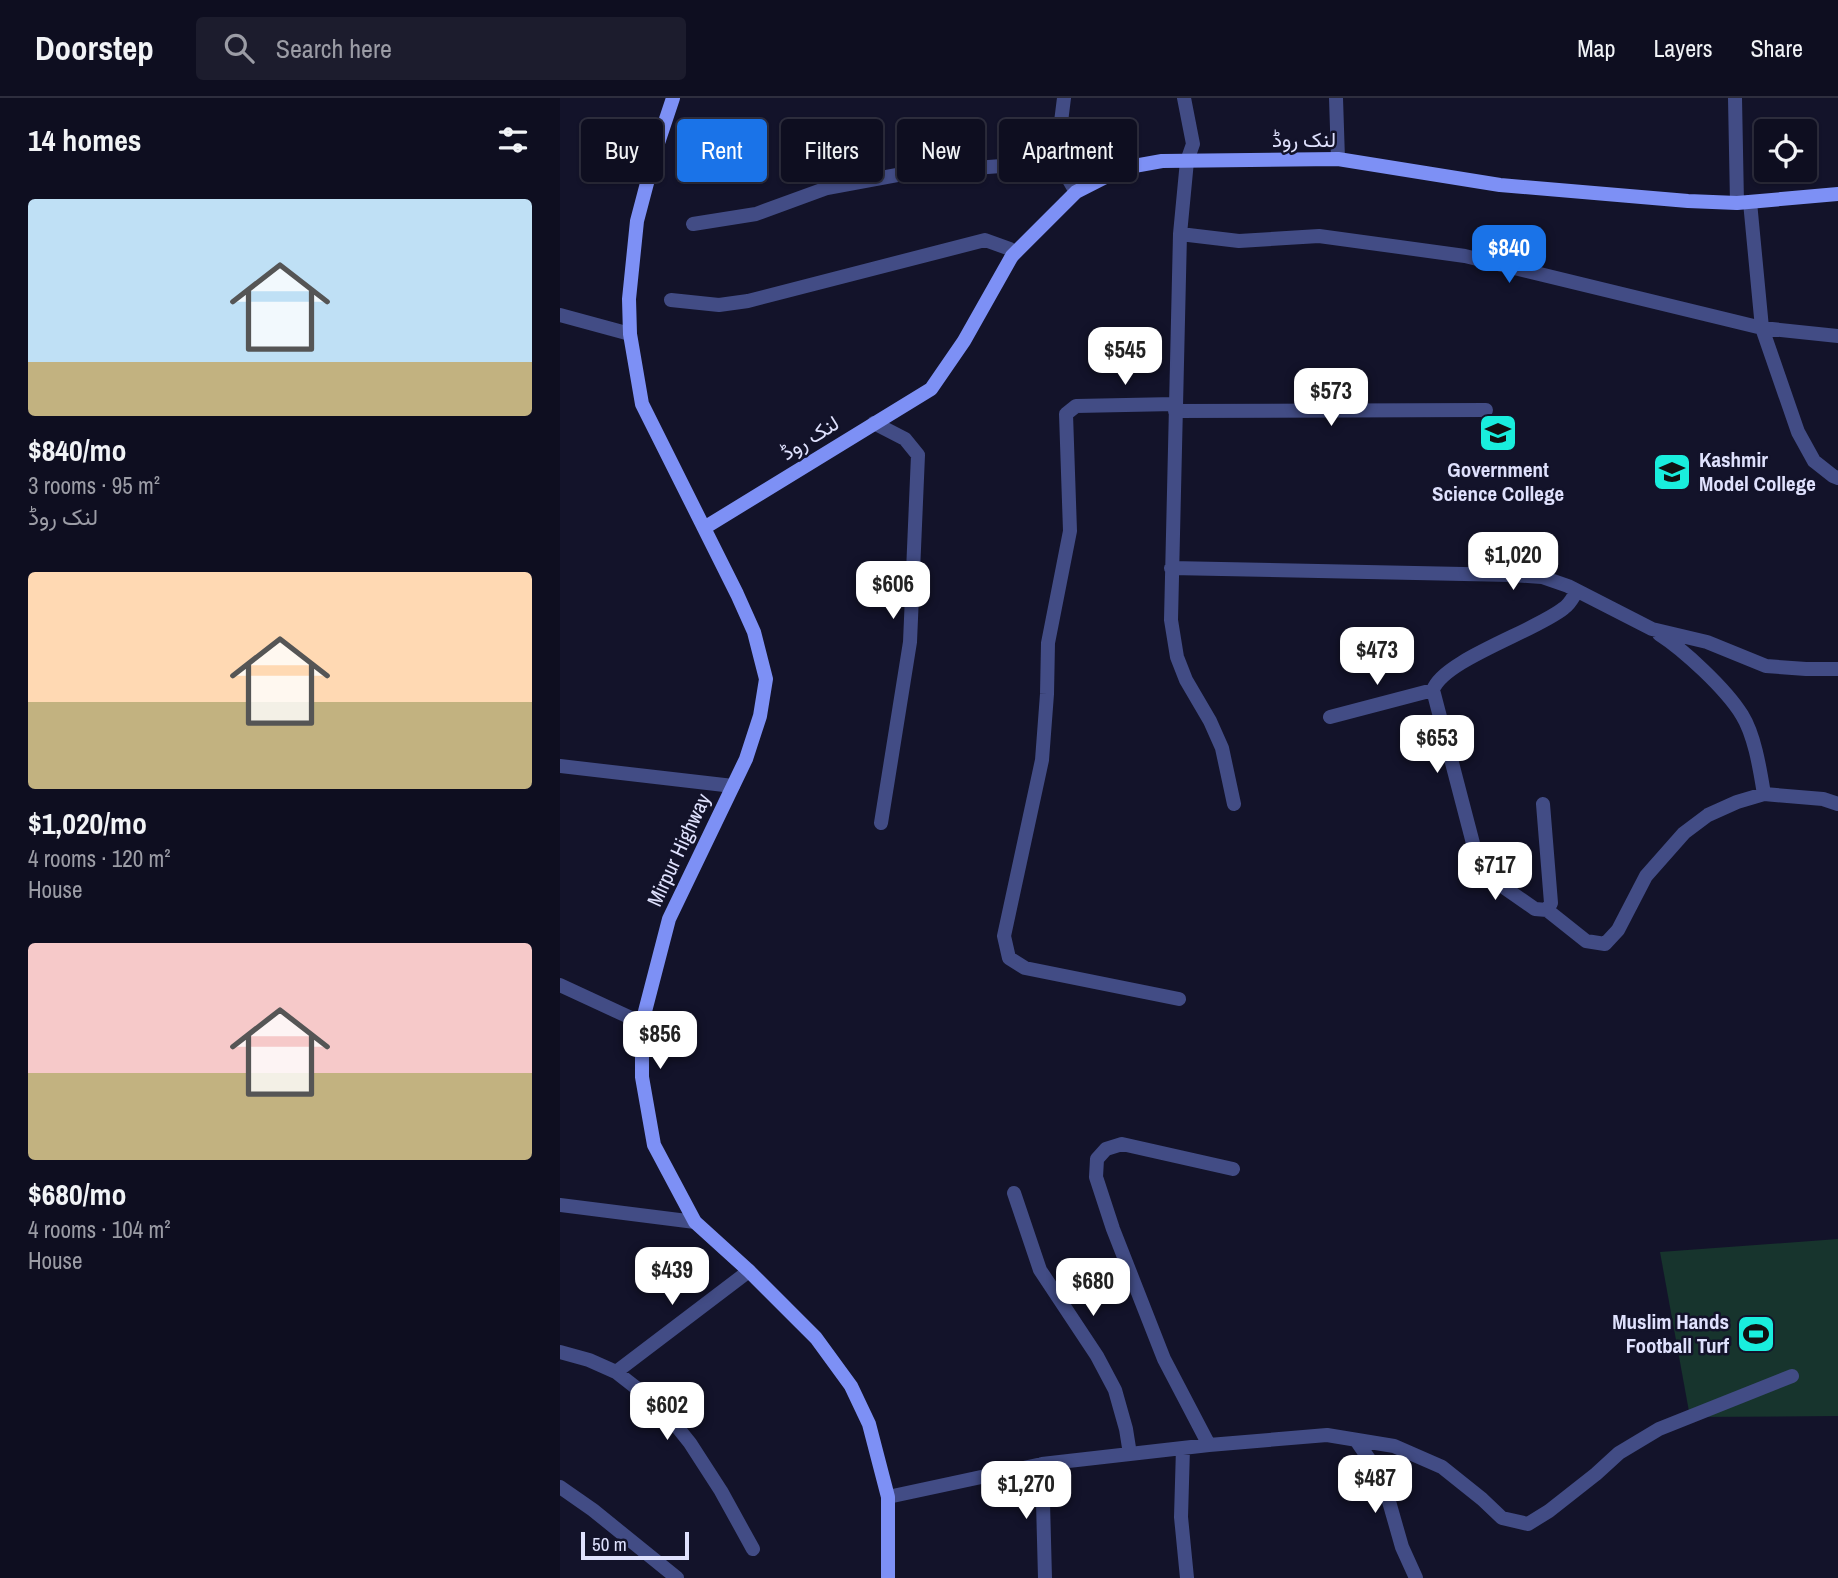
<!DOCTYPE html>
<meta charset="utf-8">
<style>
body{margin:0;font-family:"Archivo Narrow",Vazirmatn,sans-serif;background:#1c1c2d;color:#f1f3f6;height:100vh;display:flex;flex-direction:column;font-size:26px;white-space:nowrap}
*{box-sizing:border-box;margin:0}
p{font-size:23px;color:#9b9ca5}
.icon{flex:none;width:38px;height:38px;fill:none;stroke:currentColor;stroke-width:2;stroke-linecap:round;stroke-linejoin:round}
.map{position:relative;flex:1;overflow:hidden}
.details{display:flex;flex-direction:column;background:#0e0e20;width:560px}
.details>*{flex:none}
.top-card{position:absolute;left:21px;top:21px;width:665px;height:63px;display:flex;gap:14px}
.tools{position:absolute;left:1194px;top:21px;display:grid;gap:14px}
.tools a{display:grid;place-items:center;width:63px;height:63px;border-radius:7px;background:#0e0e20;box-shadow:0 2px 5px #0004,0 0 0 2px #2e2e3e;font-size:35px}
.scale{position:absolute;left:21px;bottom:18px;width:108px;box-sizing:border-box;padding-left:7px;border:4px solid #dfe1fd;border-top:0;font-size:19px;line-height:24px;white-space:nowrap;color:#dfe1fd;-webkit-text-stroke:5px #13132a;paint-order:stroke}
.price{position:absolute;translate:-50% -60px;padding:0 16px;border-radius:14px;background:#fff;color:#222;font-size:23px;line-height:46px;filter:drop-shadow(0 2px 4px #0008)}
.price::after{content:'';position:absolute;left:50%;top:42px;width:21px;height:16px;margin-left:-10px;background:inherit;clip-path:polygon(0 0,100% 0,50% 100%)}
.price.on{background:#1a73e8;color:#fff}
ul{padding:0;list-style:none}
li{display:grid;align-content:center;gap:14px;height:371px;padding:0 28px}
li span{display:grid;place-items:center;height:217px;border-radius:7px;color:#555}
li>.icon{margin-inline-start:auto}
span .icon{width:126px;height:126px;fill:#fffc;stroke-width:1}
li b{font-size:30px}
h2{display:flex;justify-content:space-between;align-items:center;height:84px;padding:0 28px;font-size:30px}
.pill{padding:0 24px;border-radius:7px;background:#0e0e20;box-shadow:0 2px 5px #0004,0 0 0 2px #2e2e3e;font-size:24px;line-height:63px}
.pill.on{background:#1a73e8;color:#fff}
header{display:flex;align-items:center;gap:42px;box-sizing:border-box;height:98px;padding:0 35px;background:#0e0e20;border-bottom:2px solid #2e2e3e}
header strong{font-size:33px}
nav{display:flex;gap:38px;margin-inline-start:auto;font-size:24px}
.search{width:490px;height:63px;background:#1c1c2d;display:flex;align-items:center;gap:18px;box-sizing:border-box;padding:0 24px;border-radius:7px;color:#9b9ca5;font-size:26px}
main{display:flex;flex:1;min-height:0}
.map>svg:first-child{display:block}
.garden{fill:#17342d}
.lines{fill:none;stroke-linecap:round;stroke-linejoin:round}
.minor{stroke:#424c85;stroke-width:14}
.tertiary{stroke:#424c85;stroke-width:14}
.secondary{stroke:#7d90f5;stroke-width:14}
.labels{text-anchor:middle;stroke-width:5;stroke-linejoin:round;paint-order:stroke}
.street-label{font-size:21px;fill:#dfe1fd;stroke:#13132a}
.poi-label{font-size:21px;font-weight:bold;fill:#dfe1fd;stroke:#13132a;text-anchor:start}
</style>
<header>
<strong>Doorstep</strong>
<div class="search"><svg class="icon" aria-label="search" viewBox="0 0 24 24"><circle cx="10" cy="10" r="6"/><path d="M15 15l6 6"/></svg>Search here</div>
<nav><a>Map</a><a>Layers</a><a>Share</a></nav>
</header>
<main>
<section class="details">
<h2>14 homes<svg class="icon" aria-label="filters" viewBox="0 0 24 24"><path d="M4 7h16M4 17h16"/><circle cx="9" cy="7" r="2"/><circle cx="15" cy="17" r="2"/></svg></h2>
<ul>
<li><span style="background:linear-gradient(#bfe0f5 75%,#c2b280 0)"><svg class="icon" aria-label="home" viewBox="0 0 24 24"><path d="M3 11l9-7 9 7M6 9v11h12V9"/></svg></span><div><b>$840/mo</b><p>3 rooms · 95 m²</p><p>لنک روڈ</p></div></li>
<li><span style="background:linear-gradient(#ffd9b3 60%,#c2b280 0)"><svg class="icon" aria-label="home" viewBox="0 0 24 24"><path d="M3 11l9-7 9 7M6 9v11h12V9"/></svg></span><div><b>$1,020/mo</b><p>4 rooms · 120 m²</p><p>House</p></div></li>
<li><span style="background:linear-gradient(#f6c9c9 60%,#c2b280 0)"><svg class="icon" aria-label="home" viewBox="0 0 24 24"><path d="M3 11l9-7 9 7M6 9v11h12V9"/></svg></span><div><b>$680/mo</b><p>4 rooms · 104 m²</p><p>House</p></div></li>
</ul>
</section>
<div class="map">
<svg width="1278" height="1480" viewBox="0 0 1278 1480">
<rect width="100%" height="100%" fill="#13132a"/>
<path class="garden" d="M1278,1141V1318L1130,1319L1100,1154Z"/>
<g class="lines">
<path class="minor" d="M504,0L496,64L509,82L516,94
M624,0L633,46L627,63L620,136L611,522L617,559L626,582L650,623L662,650L674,706
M776,0L778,61
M1175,0L1177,105
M1190,104L1202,230L1238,334L1254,363L1273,378L1278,380
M133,126L196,116L267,90L348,75L496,64
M620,136L679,143L759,138L905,158L1202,230L1278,238
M111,202L159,207L188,203L425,142L450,151L452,158
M615,306L516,308L506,316L510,433L488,545L487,596L482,662L444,838L449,860L465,870L619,901
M615,313L926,312
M314,325L345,341L358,357L350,544L321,725
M611,470L952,477L982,479L1008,488L1092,531L1147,544L1206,568L1246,571H1278
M1017,493C1013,499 1010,506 1004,510C976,533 883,562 873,592L915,753L920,766L932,781L975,811L987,812L1026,843L1045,846L1058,832L1086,778L1124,735L1148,717L1177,704L1204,696L1263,701L1278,706
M1099,536C1124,552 1166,591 1182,617C1195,638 1200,672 1204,696
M770,619L873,592
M0,668L173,688
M983,706L991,805L987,812
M0,887L82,925
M454,1095L480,1172L537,1258L555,1292L566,1331L570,1356
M0,1107L135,1124
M0,1254L29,1262L56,1274L102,1310L130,1345L161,1393L193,1451
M56,1274L189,1173
M796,1342L811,1364L826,1393L842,1449L856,1480
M649,1347L604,1261L553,1131L536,1079L537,1061L546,1051L562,1046L673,1071
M623,1350L621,1419L627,1480
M482,1366L485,1480
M0,1389L33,1412L117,1480
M328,1399L482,1366L649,1347L767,1337L834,1348L882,1369L922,1401L942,1420L968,1426L989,1413L1036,1376L1059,1355L1099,1331L1232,1278"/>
<path class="tertiary" d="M0,217L70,236"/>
<path class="secondary" d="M113,0L96,51L77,123L69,201L70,236L82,306L177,496L194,534L206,581L200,618L186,661L109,821L82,925V979L94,1047L135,1124L189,1173L256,1240L291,1288L309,1326L328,1399V1480
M144,430L371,291L404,243L452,158L516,94L563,70L602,63L778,61L940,87L1128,103L1177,105L1278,96"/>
</g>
<defs>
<symbol id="university-square" viewBox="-11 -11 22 22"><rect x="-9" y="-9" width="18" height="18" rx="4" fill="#19eedd" stroke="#13132a"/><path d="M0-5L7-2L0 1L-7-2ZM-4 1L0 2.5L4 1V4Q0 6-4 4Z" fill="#111"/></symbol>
<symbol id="stadium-square" viewBox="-11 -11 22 22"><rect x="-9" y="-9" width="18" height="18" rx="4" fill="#19eedd" stroke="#13132a"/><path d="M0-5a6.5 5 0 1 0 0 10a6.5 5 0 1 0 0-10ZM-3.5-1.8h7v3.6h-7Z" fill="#111"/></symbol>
</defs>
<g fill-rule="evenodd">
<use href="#university-square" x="916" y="313" width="44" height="44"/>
<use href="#university-square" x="1090" y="352" width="44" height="44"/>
<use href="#stadium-square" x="1174" y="1214" width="44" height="44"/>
</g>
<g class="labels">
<g class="street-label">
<text x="744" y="49">لنک روڈ</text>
<text transform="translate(250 340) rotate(-32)" y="7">لنک روڈ</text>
<text transform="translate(119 752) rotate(-65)" y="7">Mirpur Highway</text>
</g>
<g class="poi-label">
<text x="1139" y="369">Kashmir<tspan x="1139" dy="24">Model College</tspan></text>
<text x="938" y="379" text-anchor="middle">Government<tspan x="938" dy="24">Science College</tspan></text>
<text x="1169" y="1231" text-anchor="end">Muslim Hands<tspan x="1169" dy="24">Football Turf</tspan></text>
</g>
</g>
</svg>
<div class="tools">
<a><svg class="icon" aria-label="locate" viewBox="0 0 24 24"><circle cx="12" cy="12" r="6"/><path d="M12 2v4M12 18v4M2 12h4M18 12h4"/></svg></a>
</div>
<div class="scale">50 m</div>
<b class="price on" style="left:949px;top:187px">$840</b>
<b class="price" style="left:565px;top:289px">$545</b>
<b class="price" style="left:771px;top:330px">$573</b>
<b class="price" style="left:953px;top:494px">$1,020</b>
<b class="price" style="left:333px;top:523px">$606</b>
<b class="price" style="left:817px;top:589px">$473</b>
<b class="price" style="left:877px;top:677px">$653</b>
<b class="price" style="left:935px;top:804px">$717</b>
<b class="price" style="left:100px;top:973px">$856</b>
<b class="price" style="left:112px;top:1209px">$439</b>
<b class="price" style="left:533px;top:1220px">$680</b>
<b class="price" style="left:107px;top:1344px">$602</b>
<b class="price" style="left:815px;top:1417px">$487</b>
<b class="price" style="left:466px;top:1423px">$1,270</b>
<div class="top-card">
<a class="pill">Buy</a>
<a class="pill on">Rent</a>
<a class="pill">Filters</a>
<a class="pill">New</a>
<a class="pill">Apartment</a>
</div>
</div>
</main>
